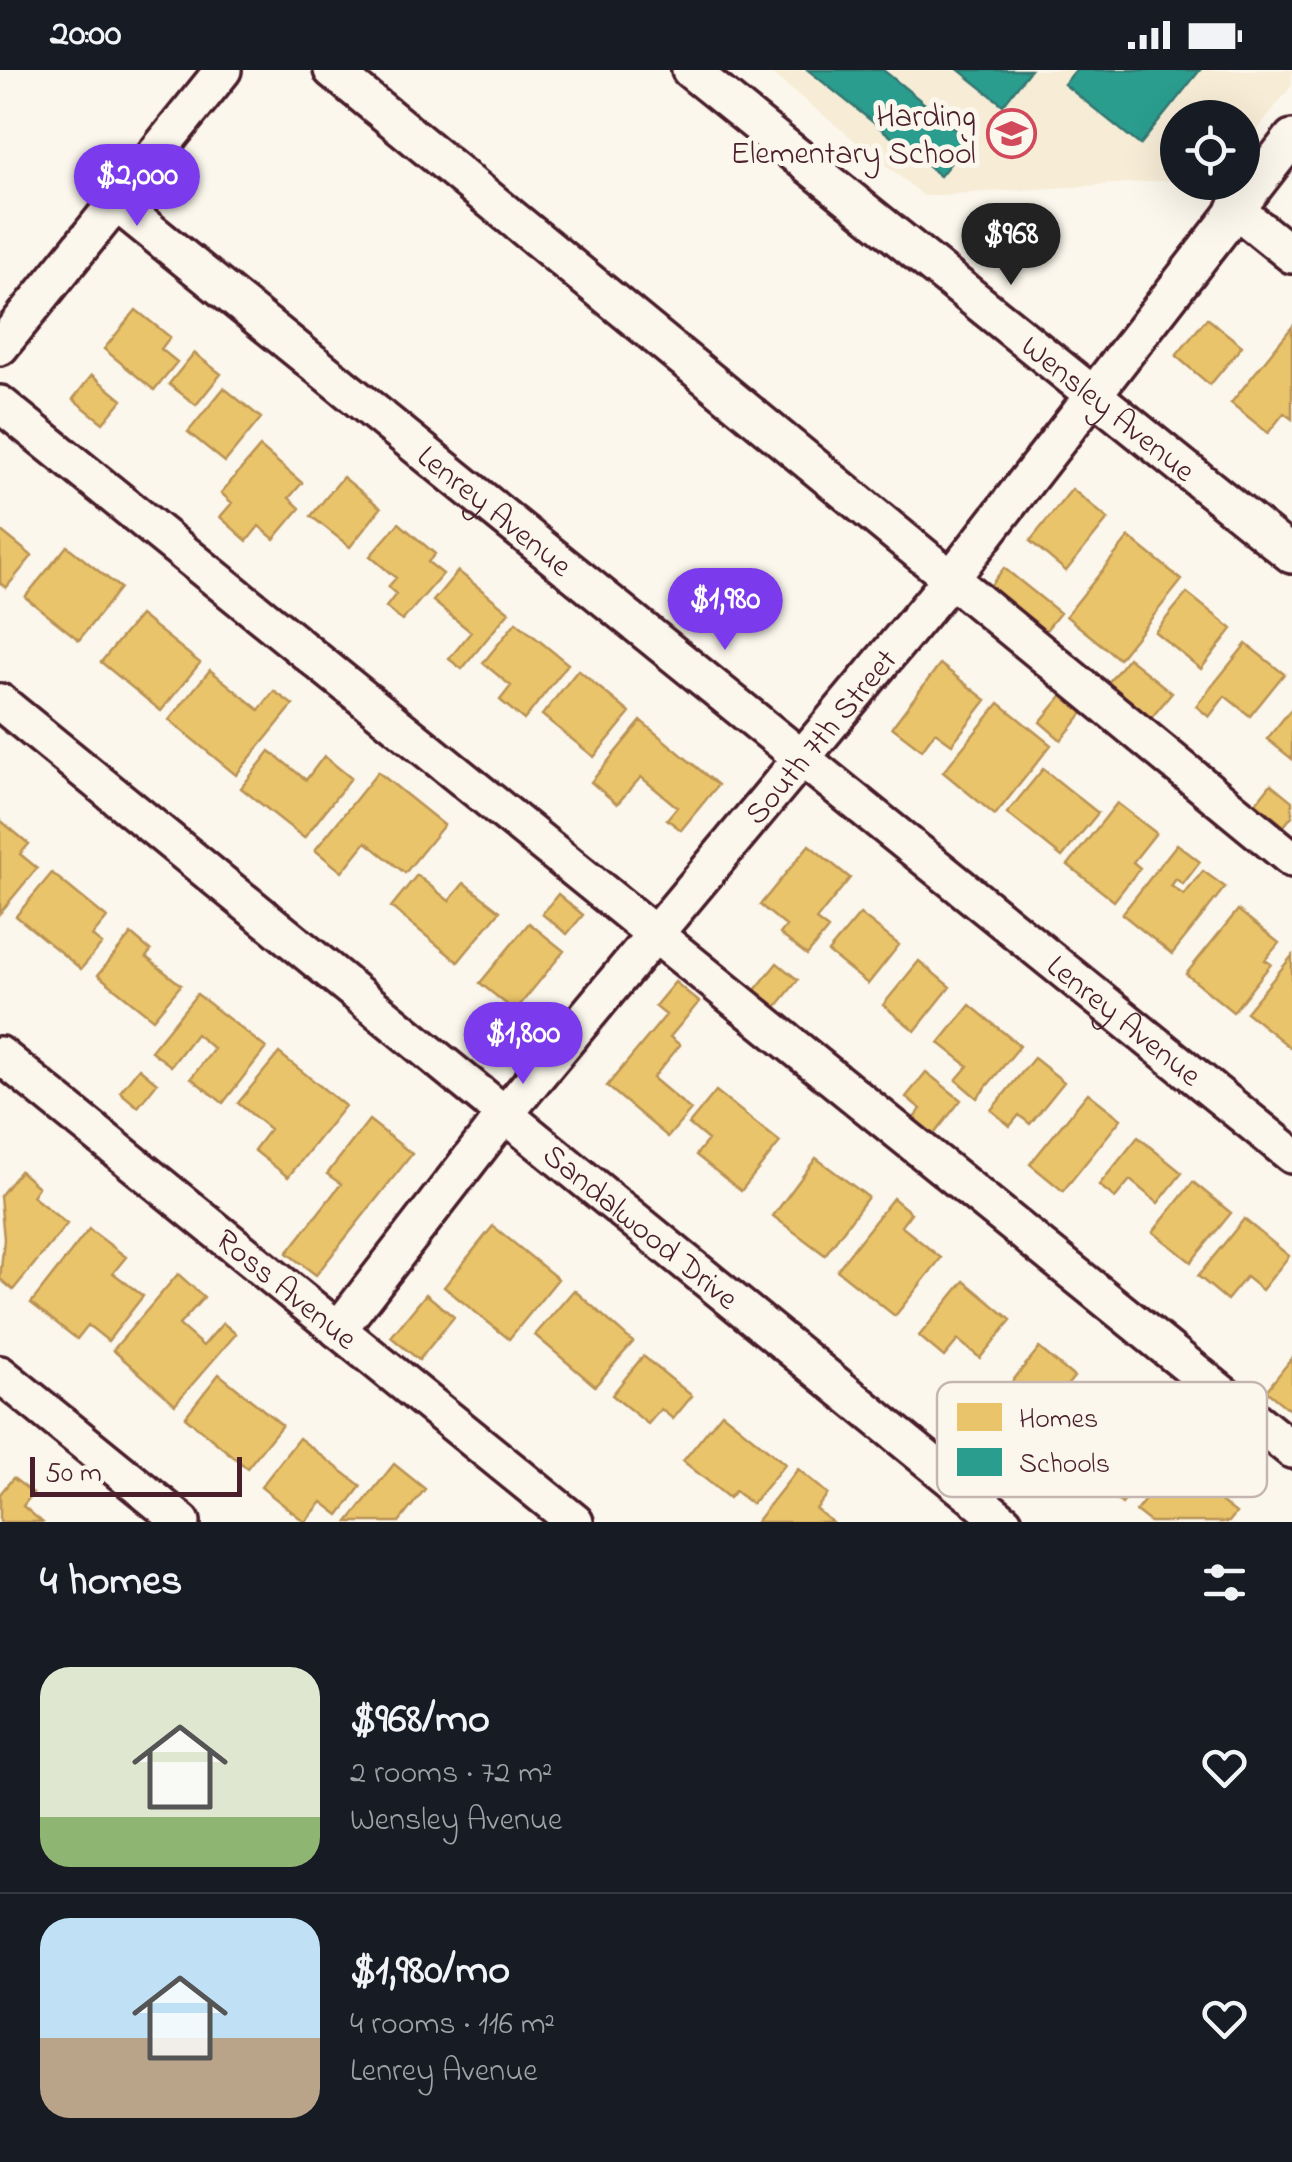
<!DOCTYPE html>
<meta charset="utf-8">
<style>
body{margin:0;font-family:"Indie Flower",sans-serif;background:#20242c;color:#f1f3f6;height:100vh;display:flex;flex-direction:column;font-size:38px;white-space:nowrap}
*{box-sizing:border-box;margin:0}
p{font-size:32px;color:#9ea1a6}
.icon{flex:none;width:55px;height:55px;fill:none;stroke:currentColor;stroke-width:2;stroke-linecap:round;stroke-linejoin:round}
.map{position:relative;height:1452px;overflow:hidden}
.side{display:flex;flex-direction:column;background:#171b24;flex:1}
.side>*{flex:none}
.fabs{position:absolute;left:1160px;top:30px;display:grid;gap:20px}
.fabs a{display:grid;place-items:center;width:100px;height:100px;border-radius:50%;background:#171b24;box-shadow:0 10px 40px #0002;font-size:50px}
.scale{position:absolute;left:30px;bottom:25px;width:212px;box-sizing:border-box;padding-left:10px;border:5px solid #4a1f2b;border-top:0;font-size:28px;line-height:35px;white-space:nowrap;color:#4a1f2b;-webkit-text-stroke:8px #fbf7ec;paint-order:stroke}
.price{position:absolute;translate:-50% -85px;padding:0 22px;border-radius:35px;background:#7c3aed;color:#fff;font-size:32px;line-height:65px;filter:drop-shadow(0 2px 5px #0008)}
.price::after{content:'';position:absolute;left:50%;top:60px;width:30px;height:22px;margin-left:-15px;background:inherit;clip-path:polygon(0 0,100% 0,50% 100%)}
.price.active{background:#222;color:#fff}
ul{padding:0;list-style:none}
li{display:flex;align-items:center;gap:30px;height:250px;padding:0 40px}
li+li{border-top:2px solid #363941}
li span{display:grid;place-items:center;flex:none;width:280px;height:200px;border-radius:30px;color:#555}
li>.icon{margin-inline-start:auto}
span .icon{width:120px;height:120px;fill:#fffc;stroke-width:1}
li b{font-size:42px}
h2{display:flex;justify-content:space-between;align-items:center;height:120px;padding:0 40px;font-size:42px}
.status{display:flex;justify-content:space-between;align-items:center;height:70px;padding:0 50px;background:#171b24;direction:ltr}
.status svg{height:28px;fill:currentColor}
.map>svg:first-child{display:block}
.built{fill:#f7ecd6}
.homes{fill:#e9c46a;stroke:#b99257;stroke-width:2.5}
.schools{fill:#2a9d8f;stroke:#347771;stroke-width:2.5}
.lines{fill:none;stroke-linecap:round;stroke-linejoin:round}
.minor-casing{stroke:#4a1f2b;stroke-width:42}
.minor{stroke:#fbf7ec;stroke-width:35}
.labels{text-anchor:middle;stroke-width:10;stroke-linejoin:round;paint-order:stroke}
.poi-label{font-size:32px;fill:#4a1f2b;stroke:#fbf7ec;text-anchor:end}
.street-label{font-size:32px;fill:#4a1f2b;stroke:#fbf7ec}
.key{fill:#fbf7ec;stroke:#c6b6b2;stroke-width:2.5}
.key-label{font-size:28px;fill:#4a1f2b}
</style>
<div class="status"><b>20:00</b><svg viewBox="0 0 49 12"><path d="M0 12V9h3v3zM5 12V6h3v6zM10 12V3h3v9zM15 12V0h3v12zM26 1h20v11H26zM47 4h2v5h-2z"/></svg></div>
<div class="map">
<svg width="1292" height="1452" viewBox="0 0 1292 1452">
<rect width="100%" height="100%" fill="#fbf7ec"/>
<filter id="ink" filterUnits="userSpaceOnUse"><feTurbulence type="fractalNoise" baseFrequency=".01" numOctaves="2"/><feDisplacementMap in="SourceGraphic" scale="20" xChannelSelector="R" yChannelSelector="G"/><feConvolveMatrix kernelMatrix="1 2 1 2 8 2 1 2 1" color-interpolation-filters="sRGB"/></filter>
<g filter="url(#ink)">
<path class="built" d="M767,0H1292V15L1243,78L1242,48H1178L1177,110L924,126Z"/>
<path class="homes" d="M136,240L170,267L161,279L177,292L154,320L104,279Z
M1207,248L1242,276L1210,315L1176,286Z
M1292,257V349L1284,343L1268,363L1231,333Z
M194,283L221,304L196,335L169,314Z
M92,305L122,330L103,353L73,329Z
M224,318L261,348L225,392L188,362Z
M260,377L302,413L289,428L300,438L274,469L259,456L247,471L220,447L232,433L221,423Z
M343,407L381,438L350,477L311,446Z
M1072,419L1108,449L1066,501L1030,471Z
M399,453L435,484L428,492L443,504L402,551L386,537L396,524L388,517L396,508L370,486Z
M0,460L32,486L6,518L0,513Z
M1129,467L1182,510L1119,589L1066,546Z
M67,476L120,518L79,570L25,527Z
M1004,498L1060,543L1042,565L987,520Z
M458,501L509,542L462,599L449,589L471,562L433,531Z
M1187,523L1232,559L1201,599L1155,562Z
M140,545L200,593L161,641L101,592Z
M516,552L568,594L524,650L500,630L511,616L483,593Z
M1246,574L1284,604L1250,646L1225,626L1209,647L1196,636Z
M1128,588L1172,623L1147,653L1104,618Z
M940,594L986,630L952,674L935,662L922,680L892,657Z
M210,600L259,640L274,621L293,635L236,705L169,650Z
M578,600L630,643L594,687L542,645Z
M1067,620L1088,637L1061,670L1040,652Z
M999,633L1051,675L995,745L943,702Z
M1292,638V689L1267,669Z
M641,651L718,715L681,760L667,749L677,737L641,707L617,734L591,712Z
M270,681L306,710L324,686L351,708L304,768L241,718Z
M1043,699L1098,743L1062,787L1007,743Z
M378,702L444,755L405,803L366,772L342,802L315,780Z
M1271,714L1292,731V746L1284,756L1256,733Z
M1117,733L1156,763L1133,792L1140,798L1114,831L1068,795Z
M0,750L29,774L20,784L37,798L0,843Z
M1177,774L1200,792L1183,814L1176,809L1171,816L1184,825L1203,801L1225,817L1172,884L1122,844Z
M809,775L850,808L816,850L828,859L807,885L780,864L786,856L760,835Z
M52,803L107,848L92,866L102,874L81,899L16,846Z
M417,805L449,831L464,813L500,841L458,892L391,837Z
M558,824L583,845L567,864L542,844Z
M1238,840L1279,873L1265,890L1271,894L1233,942L1186,904Z
M860,844L899,875L868,914L828,882Z
M529,853L564,881L515,941L480,913Z
M131,864L151,881L146,887L181,915L153,949L98,905Z
M1292,886V979L1246,942Z
M919,891L950,917L915,961L883,935Z
M777,893L798,910L772,942L751,925Z
M675,912L699,932L670,967L680,975L653,1008L691,1040L668,1067L607,1016L666,945L655,936Z
M197,924L266,978L223,1033L191,1008L214,979L196,964L171,996L151,981Z
M970,935L1020,976L977,1028L956,1010L968,996L939,973Z
M279,983L345,1036L288,1107L254,1080L270,1059L238,1033Z
M1034,988L1064,1012L1030,1054L1019,1045L1010,1056L991,1040Z
M139,998L157,1013L138,1037L120,1022Z
M926,1002L961,1030L927,1073L907,1057L921,1039L906,1027Z
M716,1021L780,1072L741,1121L696,1085L708,1070L689,1054Z
M1088,1023L1121,1049L1063,1121L1030,1094Z
M369,1050L412,1084L316,1205L287,1183L341,1114L327,1104Z
M1138,1067L1182,1103L1158,1133L1130,1110L1115,1128L1099,1115Z
M816,1088L868,1127L825,1185L773,1146Z
M20,1101L38,1117L32,1126L67,1154L13,1220L0,1209L4,1169L0,1126Z
M1193,1112L1231,1143L1191,1192L1153,1162Z
M893,1128L911,1143L901,1156L941,1188L895,1246L837,1200Z
M1244,1149L1289,1186L1262,1220L1246,1207L1227,1230L1198,1206Z
M493,1156L558,1209L509,1269L444,1217Z
M89,1159L126,1187L113,1203L143,1226L108,1271L88,1255L77,1269L31,1233Z
M178,1204L204,1227L179,1255L203,1276L223,1253L236,1264L175,1334L113,1280Z
M964,1211L1011,1250L980,1288L958,1270L944,1287L919,1266Z
M574,1220L633,1272L595,1316L535,1265Z
M426,1224L454,1247L419,1290L391,1267Z
M1039,1278L1074,1307L1029,1362L994,1334Z
M643,1286L692,1326L673,1349L661,1339L648,1354L612,1325Z
M1292,1288V1342L1266,1321Z
M219,1304L282,1355L247,1398L185,1347Z
M1103,1321L1154,1361L1135,1386L1151,1398L1122,1434L1055,1381Z
M722,1343L785,1394L752,1434L735,1421L729,1428L683,1391Z
M299,1368L361,1416L339,1445L322,1432L305,1452L261,1417Z
M394,1394L425,1419L399,1452H348Z
M1173,1394L1236,1443L1229,1452H1150L1136,1441Z
M798,1399L828,1424L816,1439L832,1452H756Z
M13,1408L33,1423L23,1436L42,1452H0V1424Z"/>
<path class="schools" d="M808,0H883L969,70L940,106Z
M959,0H1030L1003,35Z
M1076,0H1200L1140,75L1064,14Z"/>
<g class="lines">
<defs>
<g id="minor">
<path d="M332,0L1292,789"/>
<path id="s1" d="M690,0L1292,485"/>
<path id="s2" d="M116,133L1292,1085"/>
<path d="M1235,139L1292,185"/>
<path d="M0,277L223,0"/>
<path d="M0,334L1292,1380"/>
<path id="s3" d="M0,632L1004,1452"/>
<path id="s4" d="M0,985L575,1452"/>
<path id="s5" d="M338,1260L505,1044L950,510L1292,68"/>
<path d="M0,1304L182,1452"/>
</g>
</defs>
<use href="#minor" class="minor-casing"/>
<use href="#minor" class="minor"/>
</g>
</g>
<defs>
<symbol id="school-ring" viewBox="-11 -11 22 22"><circle r="9.5" fill="#fbf7ec" stroke="#d1495b" stroke-width="1.5"/><path d="M0-5L7-2L0 1L-7-2ZM-4 1L0 2.5L4 1V4Q0 6-4 4Z" fill="#d1495b"/></symbol>
</defs>
<g fill-rule="evenodd">
<use href="#school-ring" x="984" y="36" width="55" height="55"/>
</g>
<g class="labels">
<g class="poi-label">
<text x="976" y="56">Harding<tspan x="976" dy="37">Elementary School</tspan></text>
</g>
<g class="street-label">
<text dy="11" stroke="none"><textPath href="#s1" startOffset="538">Wensley Avenue</textPath></text>
<text dy="11" stroke="none"><textPath href="#s2" startOffset="488">Lenrey Avenue</textPath></text>
<text dy="11" stroke="none"><textPath href="#s5" startOffset="765">South 7th Street</textPath></text>
<text dy="11" stroke="none"><textPath href="#s2" startOffset="1298">Lenrey Avenue</textPath></text>
<text dy="11" stroke="none"><textPath href="#s3" startOffset="828">Sandalwood Drive</textPath></text>
<text dy="11" stroke="none"><textPath href="#s4" startOffset="370">Ross Avenue</textPath></text>
</g>
</g>
<rect x="937" y="1312" width="330" height="115" rx="15" class="key"/>
<rect x="957" y="1333" width="45" height="28" fill="#e9c46a"/>
<rect x="957" y="1378" width="45" height="28" fill="#2a9d8f"/>
<g class="key-label">
<text x="1019" y="1357">Homes</text>
<text x="1019" y="1402">Schools</text>
</g>
</svg>
<div class="fabs">
<a><svg class="icon" aria-label="locate" viewBox="0 0 24 24"><circle cx="12" cy="12" r="6"/><path d="M12 2v4M12 18v4M2 12h4M18 12h4"/></svg></a>
</div>
<div class="scale">50 m</div>
<b class="price" style="left:137px;top:159px">$2,000</b>
<b class="price active" style="left:1011px;top:218px">$968</b>
<b class="price" style="left:725px;top:583px">$1,980</b>
<b class="price" style="left:523px;top:1017px">$1,800</b>
</div>
<section class="side">
<h2>4 homes<svg class="icon" aria-label="filters" viewBox="0 0 24 24"><path d="M4 7h16M4 17h16"/><circle cx="9" cy="7" r="2"/><circle cx="15" cy="17" r="2"/></svg></h2>
<ul>
<li><span style="background:linear-gradient(#dfe7d0 75%,#8fb573 0)"><svg class="icon" aria-label="home" viewBox="0 0 24 24"><path d="M3 11l9-7 9 7M6 9v11h12V9"/></svg></span><div><b>$968/mo</b><p>2 rooms · 72 m²</p><p>Wensley Avenue</p></div><svg class="icon" aria-label="heart" viewBox="0 0 24 24"><path d="M12 20l-8-8c-3-5 5-10 8-4 3-6 11-1 8 4z"/></svg></li>
<li><span style="background:linear-gradient(#bfe0f5 60%,#b9a48a 0)"><svg class="icon" aria-label="home" viewBox="0 0 24 24"><path d="M3 11l9-7 9 7M6 9v11h12V9"/></svg></span><div><b>$1,980/mo</b><p>4 rooms · 116 m²</p><p>Lenrey Avenue</p></div><svg class="icon" aria-label="heart" viewBox="0 0 24 24"><path d="M12 20l-8-8c-3-5 5-10 8-4 3-6 11-1 8 4z"/></svg></li>
</ul>
</section>
